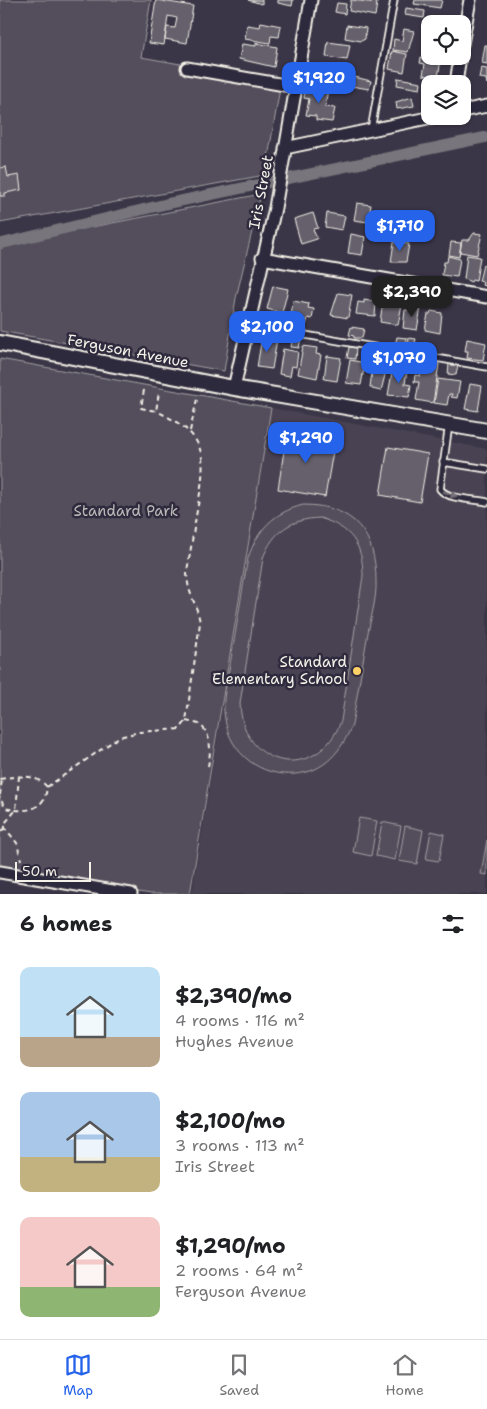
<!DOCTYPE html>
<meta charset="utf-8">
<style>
body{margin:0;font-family:"Shantell Sans",sans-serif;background:#f6f6f6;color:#202124;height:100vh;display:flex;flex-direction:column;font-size:19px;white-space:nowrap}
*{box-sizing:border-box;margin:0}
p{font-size:16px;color:#757577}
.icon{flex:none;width:28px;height:28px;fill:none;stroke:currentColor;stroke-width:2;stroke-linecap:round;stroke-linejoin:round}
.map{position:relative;height:894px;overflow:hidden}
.panel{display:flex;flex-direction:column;background:#fff;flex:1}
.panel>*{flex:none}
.controls{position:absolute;left:421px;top:15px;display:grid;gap:10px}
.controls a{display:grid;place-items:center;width:50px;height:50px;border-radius:10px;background:#fff;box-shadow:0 1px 4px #0004;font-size:25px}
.scale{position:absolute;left:15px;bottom:12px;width:76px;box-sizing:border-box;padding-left:5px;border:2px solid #f4f1e8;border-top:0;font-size:14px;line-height:18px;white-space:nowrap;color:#f4f1e8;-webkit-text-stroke:4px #2f2a3d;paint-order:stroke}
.price{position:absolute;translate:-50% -42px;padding:0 11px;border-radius:10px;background:#2563eb;color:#fff;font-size:16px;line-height:32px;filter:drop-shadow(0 1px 2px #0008)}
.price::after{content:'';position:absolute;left:50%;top:30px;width:15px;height:11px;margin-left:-8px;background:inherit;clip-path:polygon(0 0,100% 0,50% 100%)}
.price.selected{background:#222;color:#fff}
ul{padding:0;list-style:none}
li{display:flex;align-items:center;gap:15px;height:125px;padding:0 20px}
li span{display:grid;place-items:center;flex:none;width:140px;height:100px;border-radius:10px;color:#555}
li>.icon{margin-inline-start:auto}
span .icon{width:60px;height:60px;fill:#fffc;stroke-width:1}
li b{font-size:21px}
h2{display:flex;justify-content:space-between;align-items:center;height:60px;padding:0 20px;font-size:21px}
.menu{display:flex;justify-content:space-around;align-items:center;height:70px;border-top:1px solid #e0e0e0;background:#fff;font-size:14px;color:#757577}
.menu a{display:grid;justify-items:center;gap:2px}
.menu .selected{color:#2563eb}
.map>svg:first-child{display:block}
.built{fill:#484352}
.green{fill:#534e5c;stroke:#a4a0a2;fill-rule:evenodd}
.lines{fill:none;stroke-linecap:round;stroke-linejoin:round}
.canal{stroke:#78747b;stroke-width:11}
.building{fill:#65616c;stroke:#f4f1e8}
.service-casing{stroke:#f4f1e8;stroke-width:9}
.minor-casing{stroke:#f4f1e8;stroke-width:15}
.tertiary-casing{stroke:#f4f1e8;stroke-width:18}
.path{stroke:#f4f1e8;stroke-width:2;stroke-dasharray:5 4;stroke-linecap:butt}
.service{stroke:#2f2a3d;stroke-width:5.5}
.minor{stroke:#2f2a3d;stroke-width:11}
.tertiary{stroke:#2f2a3d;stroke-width:14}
.oneway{fill:#747079}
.poi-dot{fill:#ffd166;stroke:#2f2a3d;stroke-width:2}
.labels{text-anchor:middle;stroke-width:5;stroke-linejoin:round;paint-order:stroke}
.street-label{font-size:15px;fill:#f4f1e8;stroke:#2f2a3d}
.park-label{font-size:15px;fill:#bcb8b7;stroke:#2f2a3d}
.poi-label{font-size:15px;fill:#f4f1e8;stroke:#2f2a3d;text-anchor:end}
</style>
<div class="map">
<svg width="487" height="894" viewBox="0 0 487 894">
<rect width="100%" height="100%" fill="#3b3647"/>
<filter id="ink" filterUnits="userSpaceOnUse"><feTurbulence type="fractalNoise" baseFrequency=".02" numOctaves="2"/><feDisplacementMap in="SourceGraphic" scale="10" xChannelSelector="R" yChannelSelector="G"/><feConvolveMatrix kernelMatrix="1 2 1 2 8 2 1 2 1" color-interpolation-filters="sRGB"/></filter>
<g filter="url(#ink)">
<path class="built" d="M271,408L487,449V894H192Z"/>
<path class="green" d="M0,0H151L141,57L281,82L265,175L0,223Z
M261,194L236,298L224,371L0,331V245Z
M0,359L271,408L190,894H152L0,872Z
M303,505C354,505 376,534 376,581C377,599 370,620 367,638C362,667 357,696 352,725C342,750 325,772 295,774C261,777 230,754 225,719C221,700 228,678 231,659C237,625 242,591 248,558C258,529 273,513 303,505ZM320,518C351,528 363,544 363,576L341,721C318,783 242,770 240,703L263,558C273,531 291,519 320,518Z
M359,818L377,821L371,856L353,852Z
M382,822L401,826L395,860L376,856Z
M405,826L423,830L417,864L399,861Z
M431,831L444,834L439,861L426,859Z
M487,840V875L481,874Z"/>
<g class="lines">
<path class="canal" d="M0,244L166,204L487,137"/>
</g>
<path class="building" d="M156,0L193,6L187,43L165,39L167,27L175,28L177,18L168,16L164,45L149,43Z
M248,0H262V4Z
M278,0H293L292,6L278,3Z
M351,0L377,3L375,16L349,11Z
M415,0H442L440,8L414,4Z
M337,3L346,4L345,14L335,12Z
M406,8L425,11L424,18L405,15Z
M431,18L447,21L446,24H430Z
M261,22L281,26L279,37L271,36L270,43L245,39L247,25L260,27Z
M347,25L366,28L365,39L361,41L345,38Z
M404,29L414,31L408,52L393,50L394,39L402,41Z
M328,42L350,45L347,60L326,57Z
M256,43L277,47L274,67L239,59L242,44L256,46Z
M485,45H487V64L482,63Z
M392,51L407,54L404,72L389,69Z
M421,57L441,60L438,77L423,75L425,64L420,63Z
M481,68L487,69V84L486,79L479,78Z
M346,75L371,81L369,89L345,85Z
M398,78L421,82L420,89L397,85Z
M311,86L328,89L325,107L335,108L332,122L316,120V116L306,115L309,99L304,98L305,90L311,91Z
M412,97L414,106L397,109L396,102Z
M6,167L8,177L19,175L21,190L5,193V196H0V168Z
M357,203L371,205L368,222L354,220Z
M313,213L318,228L313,229L317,239L301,244L294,219Z
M327,213L345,216L342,230L325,227Z
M399,217L412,220L409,237L396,235Z
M474,233L482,234L477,255L460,252L462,240H469Z
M351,234L365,237L362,255L348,253Z
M394,242L409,244L406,262H391Z
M451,242L461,243L459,257L449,255Z
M467,255L480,257L476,281L472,280L471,282L464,279Z
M448,256L460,259L457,277L442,275L444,262H447Z
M483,265H487V286L482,285L483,282L479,281Z
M273,286L288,289L282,313L267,309Z
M338,293L352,295L348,318L331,315Z
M364,300L376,302L375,316L356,314L358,302L364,303Z
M293,301L309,304L308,308L314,309L312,319L308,318L306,325L295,323L296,318L291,317Z
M383,301L402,304L398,325L380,322Z
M409,305L421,307L417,330L403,328L405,310H408Z
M431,311L442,313L440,333L425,330L428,314H430Z
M351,327L364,329L362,338H354V336L349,335Z
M293,336L301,338L299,348L291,347Z
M262,337L277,339L272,369L257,367Z
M397,337L407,338L406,347L395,345Z
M409,338L416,339L414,347L408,346Z
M467,339L486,343L483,360L467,358L468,351H465Z
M303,346L317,348L316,354L321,355L317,378L298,374Z
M349,347L356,348L355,359L347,358Z
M283,349L298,352L296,367L292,366L290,376L279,374Z
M327,356L341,358L337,381L324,379Z
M350,360L365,363L361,385L346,383Z
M423,361L439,364L433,403L416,400L419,382H414L415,375L420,376Z
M449,364L458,365L456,375L448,374Z
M373,365L387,367L381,391L372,389V387H370Z
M393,367L407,370L405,384L411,385L409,397L388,395Z
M438,379L460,382L457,398L451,397L452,394H449L447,405L434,403Z
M470,384L482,386L478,411L465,409Z
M287,432L335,440L325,497L278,489Z
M388,447L428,454L420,502L380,495Z"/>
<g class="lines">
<defs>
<path id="service" d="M371,130L394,0
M248,325L487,367
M449,424L440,489C448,500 474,499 487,502
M443,462L487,469"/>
<path id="minor" d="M462,44L470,0
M187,68L296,87
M456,84L460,56
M462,111L487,106
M285,148L437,116
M262,258L487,297
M234,388L275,208L311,0
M0,872L131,894"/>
<path id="tertiary" d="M0,343L234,388L487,431"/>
</defs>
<use href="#service" class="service-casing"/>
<use href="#minor" class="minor-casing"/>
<use href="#tertiary" class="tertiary-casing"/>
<path class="path" d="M144,390L141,408L156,411L159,392
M190,431L197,399
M186,721L199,724C212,734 211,751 208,766
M19,776L16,810L5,823V828L17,843L21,860
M0,779C17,776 35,773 47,787C45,811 25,813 5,808L0,797
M47,787L119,737L139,732L180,729L186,721L200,623C197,602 187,595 187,571C191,549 194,527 198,505C207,454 207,435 156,411
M0,795L2,779
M0,832L5,828"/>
<use href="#service" class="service"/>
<use href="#minor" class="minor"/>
<use href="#tertiary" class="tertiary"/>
</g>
<defs><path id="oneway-solid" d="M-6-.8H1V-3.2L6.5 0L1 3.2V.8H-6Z" transform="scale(1.25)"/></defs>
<use class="oneway" href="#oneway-solid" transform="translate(450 494) rotate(19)"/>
</g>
<circle class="poi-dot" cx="357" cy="671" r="5"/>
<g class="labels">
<g class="street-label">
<text transform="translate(261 192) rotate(-79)" y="5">Iris Street</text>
<text transform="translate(128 351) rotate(11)" y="5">Ferguson Avenue</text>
</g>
<g class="park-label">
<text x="126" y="516">Standard Park</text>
</g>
<g class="poi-label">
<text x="347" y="667">Standard<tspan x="347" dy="17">Elementary School</tspan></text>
</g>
</g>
</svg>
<div class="controls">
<a><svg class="icon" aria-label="locate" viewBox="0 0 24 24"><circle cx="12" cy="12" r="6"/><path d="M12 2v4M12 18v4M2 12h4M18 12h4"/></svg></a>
<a><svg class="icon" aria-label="layers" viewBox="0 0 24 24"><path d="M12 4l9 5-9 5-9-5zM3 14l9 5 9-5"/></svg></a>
</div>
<div class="scale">50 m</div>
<b class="price" style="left:319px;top:104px">$1,920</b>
<b class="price" style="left:400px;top:252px">$1,710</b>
<b class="price selected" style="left:412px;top:318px">$2,390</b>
<b class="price" style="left:267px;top:353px">$2,100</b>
<b class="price" style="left:399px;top:384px">$1,070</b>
<b class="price" style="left:306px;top:464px">$1,290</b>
</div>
<section class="panel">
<h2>6 homes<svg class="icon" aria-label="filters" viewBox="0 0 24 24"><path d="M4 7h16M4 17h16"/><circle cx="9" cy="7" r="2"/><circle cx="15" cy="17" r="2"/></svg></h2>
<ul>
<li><span style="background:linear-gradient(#bfe0f5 70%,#b9a48a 0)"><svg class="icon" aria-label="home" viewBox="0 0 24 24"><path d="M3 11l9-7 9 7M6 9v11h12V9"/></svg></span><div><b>$2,390/mo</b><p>4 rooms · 116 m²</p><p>Hughes Avenue</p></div></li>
<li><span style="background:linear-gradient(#a9c7e8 65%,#c2b280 0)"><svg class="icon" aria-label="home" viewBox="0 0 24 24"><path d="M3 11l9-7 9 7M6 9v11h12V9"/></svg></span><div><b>$2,100/mo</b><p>3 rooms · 113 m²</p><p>Iris Street</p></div></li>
<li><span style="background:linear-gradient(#f6c9c9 70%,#8fb573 0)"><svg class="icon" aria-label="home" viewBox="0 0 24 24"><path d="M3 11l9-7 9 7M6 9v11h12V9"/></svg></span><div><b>$1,290/mo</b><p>2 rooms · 64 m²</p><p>Ferguson Avenue</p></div></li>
</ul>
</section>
<nav class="menu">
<a class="selected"><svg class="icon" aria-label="map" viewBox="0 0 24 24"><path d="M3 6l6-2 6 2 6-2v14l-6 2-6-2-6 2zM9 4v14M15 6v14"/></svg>Map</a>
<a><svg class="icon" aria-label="saved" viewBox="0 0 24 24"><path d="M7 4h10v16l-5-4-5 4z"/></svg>Saved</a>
<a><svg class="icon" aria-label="home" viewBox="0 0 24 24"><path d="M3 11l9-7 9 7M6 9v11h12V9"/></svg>Home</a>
</nav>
